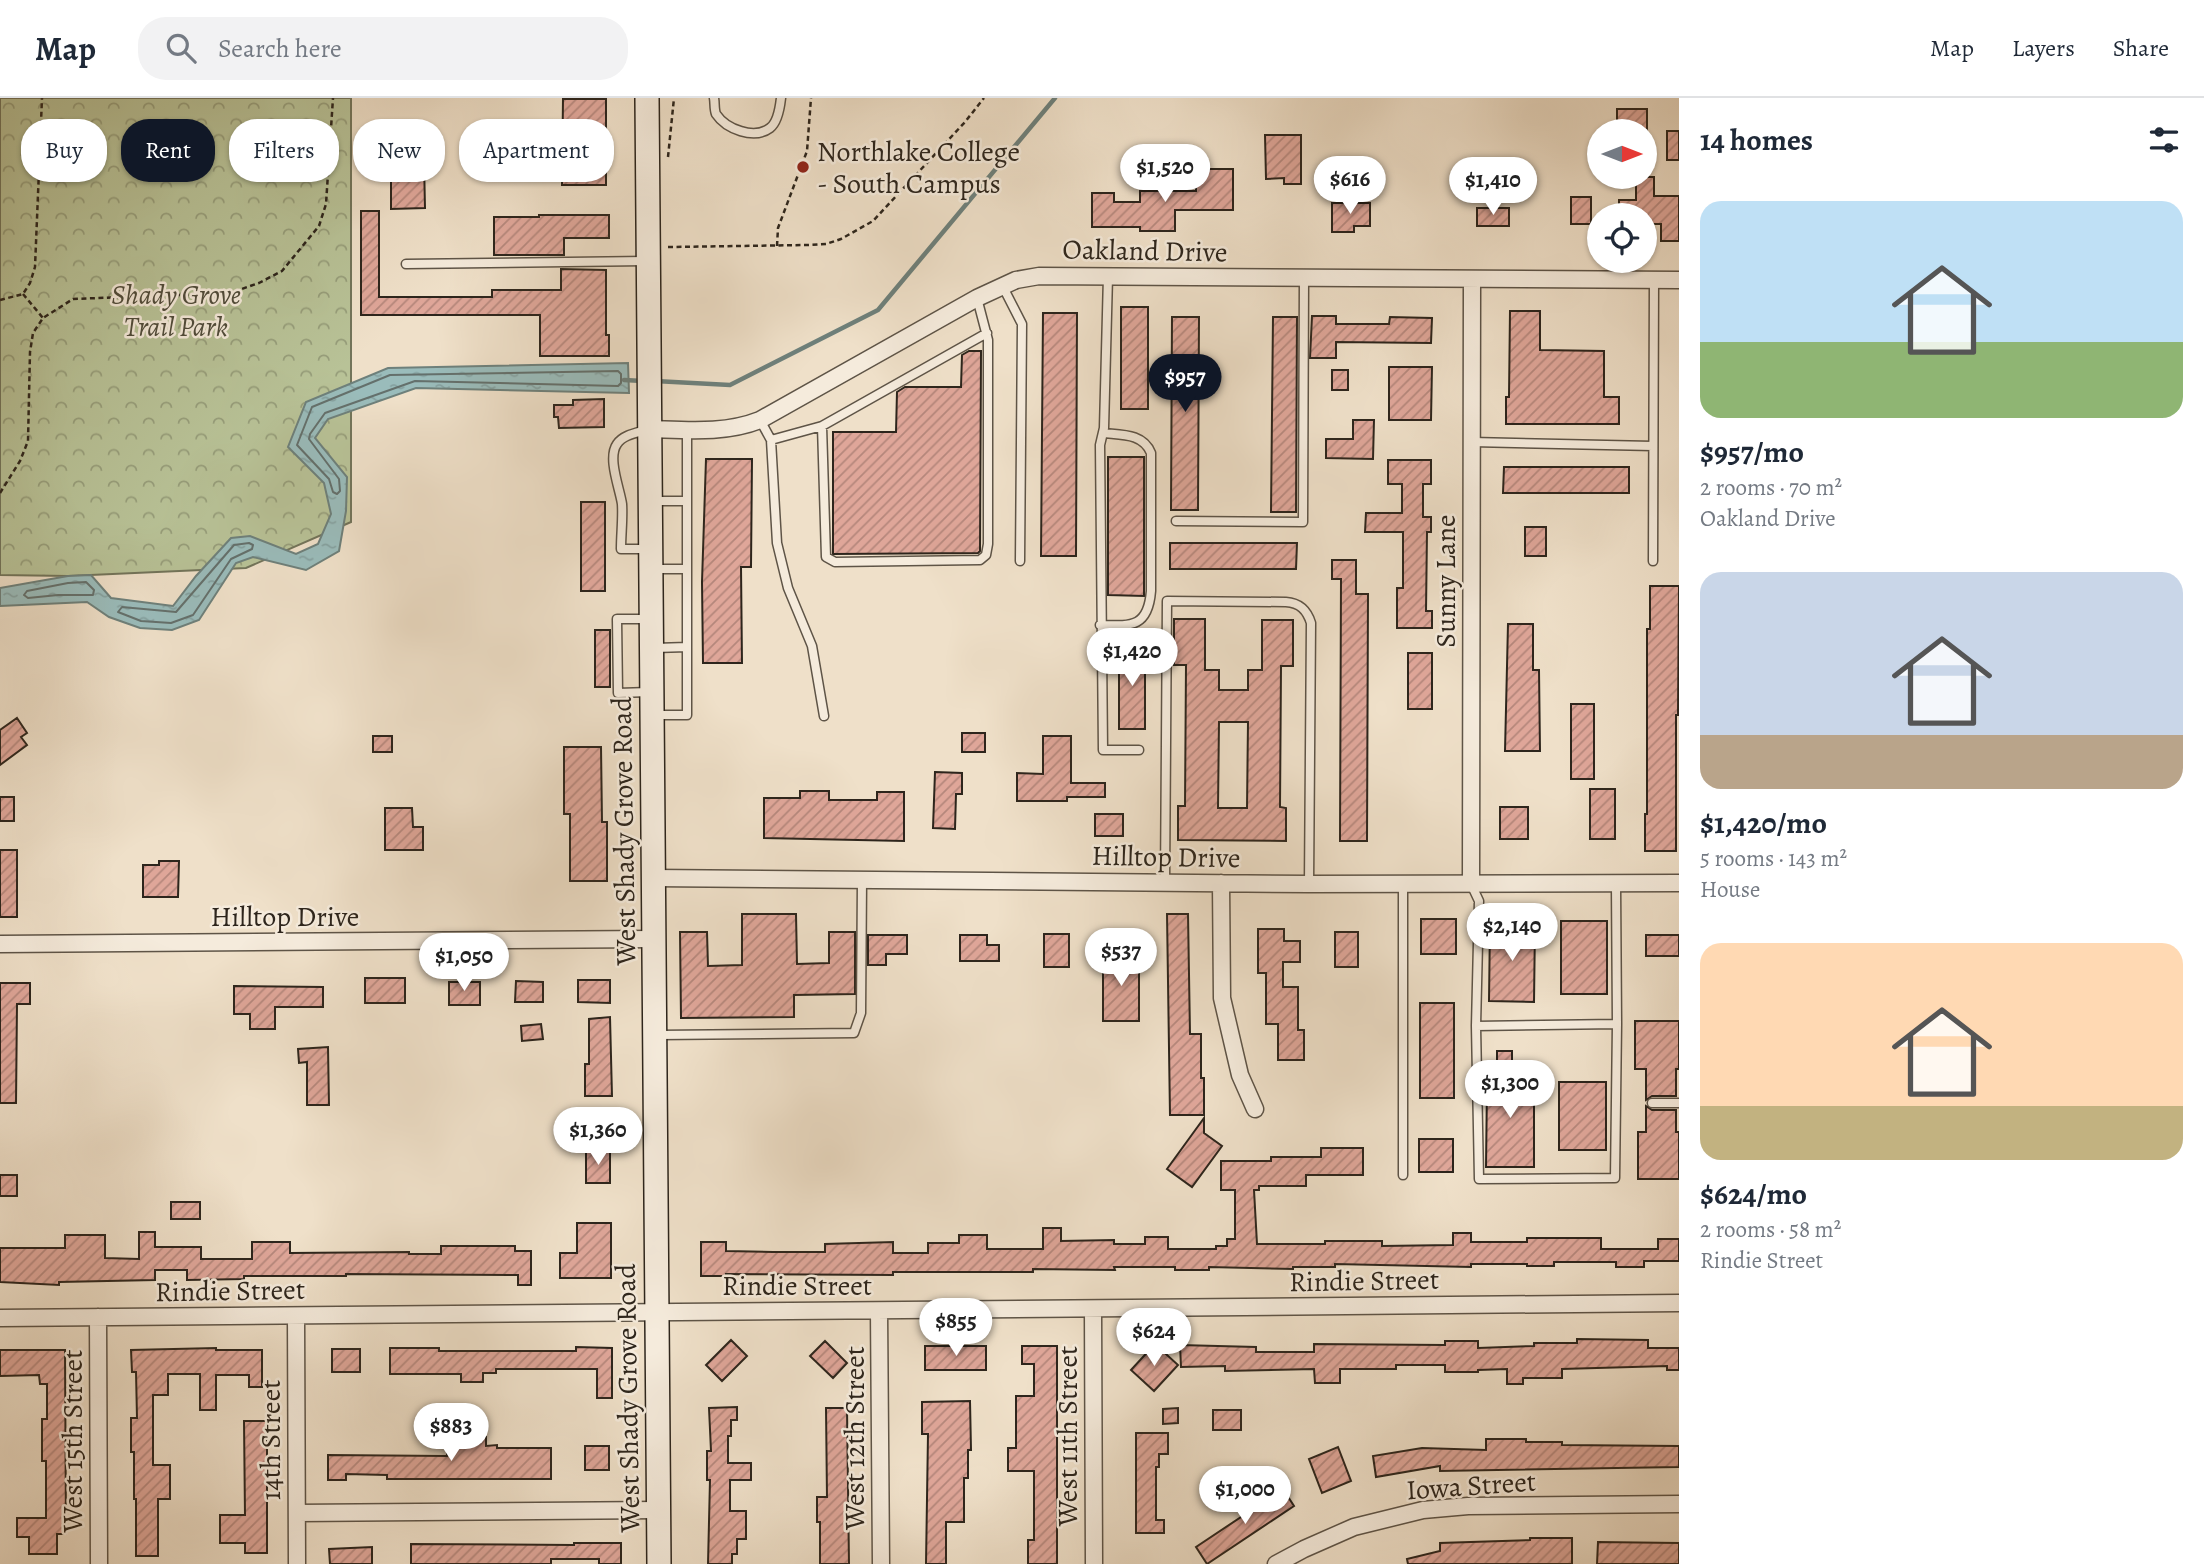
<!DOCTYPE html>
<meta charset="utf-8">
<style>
body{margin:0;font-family:Alegreya,serif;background:#f2f2f3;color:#1f2937;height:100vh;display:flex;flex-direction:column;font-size:26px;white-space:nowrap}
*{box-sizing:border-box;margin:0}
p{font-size:23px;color:#747a83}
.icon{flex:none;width:38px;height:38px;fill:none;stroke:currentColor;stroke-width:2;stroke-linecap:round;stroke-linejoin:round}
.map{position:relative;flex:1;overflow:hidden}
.details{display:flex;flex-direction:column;background:#fff;width:525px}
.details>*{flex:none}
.hud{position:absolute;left:21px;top:21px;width:665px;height:63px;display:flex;gap:14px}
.needle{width:46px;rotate:90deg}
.controls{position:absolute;left:1587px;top:21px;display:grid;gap:14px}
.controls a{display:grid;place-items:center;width:70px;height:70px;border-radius:50%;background:#fff;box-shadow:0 2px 5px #0004;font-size:35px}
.price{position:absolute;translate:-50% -60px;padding:0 16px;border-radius:24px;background:#fff;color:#222;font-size:23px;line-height:46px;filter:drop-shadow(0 2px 4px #0008)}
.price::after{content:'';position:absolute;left:50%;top:42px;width:21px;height:16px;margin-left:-10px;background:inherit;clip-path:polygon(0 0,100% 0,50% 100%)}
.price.on{background:#111827;color:#fff}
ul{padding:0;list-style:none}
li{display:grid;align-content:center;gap:14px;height:371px;padding:0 21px}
li span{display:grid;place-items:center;height:217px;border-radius:21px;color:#555}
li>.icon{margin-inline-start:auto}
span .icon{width:126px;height:126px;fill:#fffc;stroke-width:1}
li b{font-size:30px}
h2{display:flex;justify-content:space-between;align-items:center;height:84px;padding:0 21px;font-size:30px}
.chip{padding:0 24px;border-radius:28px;background:#fff;box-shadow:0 2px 5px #0004;font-size:24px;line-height:63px}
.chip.on{background:#111827;color:#fff}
header{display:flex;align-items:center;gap:42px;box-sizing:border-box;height:98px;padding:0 35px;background:#fff;border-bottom:2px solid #e0e1e3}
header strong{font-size:33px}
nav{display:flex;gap:38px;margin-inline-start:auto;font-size:24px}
.search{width:490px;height:63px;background:#f2f2f3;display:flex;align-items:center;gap:18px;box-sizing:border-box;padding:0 24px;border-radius:28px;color:#747a83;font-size:26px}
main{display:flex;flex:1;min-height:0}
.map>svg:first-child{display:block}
.forest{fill:url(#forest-crowns);stroke:#72745a;stroke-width:2}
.water{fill:url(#water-ripples);stroke:#6e807b;stroke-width:2}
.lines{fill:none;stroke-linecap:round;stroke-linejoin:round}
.shore{stroke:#64706c;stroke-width:2}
.stream{stroke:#6e807b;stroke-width:4.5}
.building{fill:url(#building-hatch);stroke:#2d251c;stroke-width:2;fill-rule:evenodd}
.lane-casing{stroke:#5e5447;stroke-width:11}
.street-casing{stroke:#5e5447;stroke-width:19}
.secondary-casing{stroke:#2d251c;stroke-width:26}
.path{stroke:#2d251c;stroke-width:2.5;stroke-dasharray:5 3.5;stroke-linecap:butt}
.lane{stroke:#f5ebdc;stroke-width:8}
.street{stroke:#f5ebdc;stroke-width:16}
.secondary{stroke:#f5ebdc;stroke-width:23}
.poi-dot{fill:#8f2418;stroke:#f5ebdc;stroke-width:2.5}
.labels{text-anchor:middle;stroke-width:5;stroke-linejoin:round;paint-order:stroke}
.poi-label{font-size:28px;fill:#2d251c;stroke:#f5ebdc;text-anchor:start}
.street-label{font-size:28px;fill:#2d251c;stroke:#f5ebdc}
.park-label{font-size:28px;font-style:italic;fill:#504c3b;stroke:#f5ebdc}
</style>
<header>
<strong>Map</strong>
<div class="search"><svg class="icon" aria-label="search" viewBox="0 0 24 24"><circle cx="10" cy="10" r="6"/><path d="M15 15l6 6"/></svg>Search here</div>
<nav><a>Map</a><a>Layers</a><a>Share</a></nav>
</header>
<main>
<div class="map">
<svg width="1679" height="1466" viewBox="0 0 1679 1466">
<defs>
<pattern id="forest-crowns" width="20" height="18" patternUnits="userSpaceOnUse" patternTransform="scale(1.75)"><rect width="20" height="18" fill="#b8c297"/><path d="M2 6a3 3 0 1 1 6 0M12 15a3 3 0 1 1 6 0" fill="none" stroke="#969d7a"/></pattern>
<pattern id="water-ripples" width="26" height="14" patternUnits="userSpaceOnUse" patternTransform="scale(1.75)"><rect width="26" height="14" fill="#9abcbb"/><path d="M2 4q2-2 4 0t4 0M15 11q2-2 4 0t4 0" fill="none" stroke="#85a1a0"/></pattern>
<pattern id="building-hatch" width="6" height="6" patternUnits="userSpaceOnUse" patternTransform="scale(1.75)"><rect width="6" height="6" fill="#dfa699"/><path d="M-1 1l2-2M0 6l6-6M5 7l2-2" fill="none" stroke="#b5877c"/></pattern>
</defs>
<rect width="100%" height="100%" fill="#efe0c9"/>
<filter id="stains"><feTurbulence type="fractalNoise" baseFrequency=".00286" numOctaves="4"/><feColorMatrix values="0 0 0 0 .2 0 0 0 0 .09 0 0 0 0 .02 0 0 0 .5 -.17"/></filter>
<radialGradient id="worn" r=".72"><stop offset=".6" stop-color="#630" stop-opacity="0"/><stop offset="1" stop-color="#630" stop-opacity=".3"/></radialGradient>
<path class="forest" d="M0,0H351V424L246,470L68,478L0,477Z"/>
<path class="water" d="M628,265L629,295L416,290L328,321L315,340L347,379L346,413L339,453L306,472L253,459L236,465L199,522L172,532L140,530L109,519L87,504L0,508V490L68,478L91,477L111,500L173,508L196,478L231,440L250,438L296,456L318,446L331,416L324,385L288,349L306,304L388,270Z"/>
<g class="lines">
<path class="shore" d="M618,273L621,276V285L618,288L415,283L325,315L310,336L309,341L339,381L340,393L337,396L333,394L329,381L297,347L312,309L390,277Z
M249,445L253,447L252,451L231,461L193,517L171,525L141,523L118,514L122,509L176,514L234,447Z
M86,484L94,492L93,497H58L28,500L24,497L27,493L68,485Z"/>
<path class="stream" d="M624,282L643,283
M655,283L730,287L878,212L1055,0"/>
</g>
<path class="building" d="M563,1H606V87H562Z
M1617,11H1647V33H1617Z
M1667,33H1679V62H1667Z
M1265,37H1301V86H1284V80L1266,81Z
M391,63H424L425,110L391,111Z
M1196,71H1233V112H1175V133H1140V129H1092V95H1114V104H1140V93H1196Z
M1636,79H1654V98H1679V143H1661V126H1645V117H1619V102H1636Z
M1571,99H1591V126H1571Z
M1332,105H1370V128H1354V134H1332Z
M1477,110H1509V128H1477Z
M361,113H379V199H492V192H561V171L606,172V237H609V258H540V217H361Z
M539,117H609V140H564V157H494V119H539Z
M1121,209H1148V311H1121Z
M1510,213H1540V252L1604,253V299H1619V326H1506V299H1509Z
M1043,215H1077L1076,458H1041Z
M1312,218H1336V226H1389L1390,219L1432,220L1431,245L1336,244V260H1310Z
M1172,219H1199L1198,412H1171Z
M1273,219H1297L1296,414H1271Z
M969,253H981L980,453L978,455L833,456V334H896L897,294L905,289H961L962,257Z
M1389,269H1432L1431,322H1389Z
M1332,272H1348V292H1332Z
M604,301V329L559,330L558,319H554V307H573V302Z
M1353,322H1374L1373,361L1326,360V341H1353Z
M1108,359H1144V498L1108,497Z
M706,361H752L751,469H741L742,565H703L702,484Z
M1388,362H1431V386H1423V419H1431V434H1427L1426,513H1432V530H1397V490H1403V434H1365L1366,415H1402V386H1388Z
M1504,369H1629V395H1503Z
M581,404H605V493H581Z
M1525,429H1546V458H1525Z
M1170,445H1297L1296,471H1170Z
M1332,462H1356V496H1368L1367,743H1340L1341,481H1332Z
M1650,488H1679L1678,617H1676V753H1645V716H1647V531H1650Z
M1174,521H1205V572H1219V592H1248V572H1262V522H1293V568H1281L1280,709L1286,710V743L1178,742V708H1185L1186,567H1174ZM1219,624H1248L1247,710H1218Z
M1508,526H1533V572H1539L1540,653H1505Z
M595,532H610V589H595Z
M1119,548H1145V631H1119Z
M1408,555H1432V611H1408Z
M1571,606H1594V681H1571Z
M17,620L27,635L21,639L27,647L0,667V632Z
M962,635H985V654H962Z
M373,638H392V654H373Z
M1043,638H1071V685H1105V699H1067V703H1017V675L1043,676Z
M564,649H601L602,724H607V783H570V716H564Z
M935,674L962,675V696H956L955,731L933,730Z
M1590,691H1615V741H1590Z
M800,693H829V702H877V694H904V743L764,740V700H800Z
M0,699H14V723H0Z
M1500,709H1528V741H1500Z
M385,710H412L413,729H423V752H385Z
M1095,716H1123V738H1095Z
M0,752H17V819H0Z
M159,763H179L178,799H143V767H159Z
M742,816H796L797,866L829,865V834H855V896L794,897V919L681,920L680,834H707L708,868L742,867Z
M1167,816H1188L1190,936H1201V980H1204V1017H1170Z
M1421,821H1456V856H1421Z
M1561,823H1607V896H1561Z
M1490,825L1535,826L1534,904L1489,903Z
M1258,831H1284V843H1300V864H1283V889H1298V932H1304V962H1278V926H1266V875H1258Z
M1335,834H1358V869H1335Z
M1044,836H1069V869H1044Z
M868,837H907V856H886V867H868Z
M960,837H987V847H999V863H960Z
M1646,837H1679V858H1646Z
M1103,856H1139V923H1103Z
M365,880H405V905H365Z
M578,882H610V905L578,904Z
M516,883L543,884V904H515Z
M449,884H480V907H449Z
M0,885H30V906H17L16,1005H0Z
M234,888L323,889V909H275V931H250V916H234Z
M1420,905H1454V1000H1420Z
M610,919L612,998H585V966H589V921Z
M1635,923H1679V971H1676V998H1652L1646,1002V971H1635Z
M541,926L543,941L522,943L521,928Z
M328,949L329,1007H307V964L299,965L298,951Z
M1497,953H1512V988H1534V1069H1486L1487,987H1497Z
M1559,984H1606V1052H1559Z
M1646,1008L1652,1012H1676V1034H1679V1081H1638V1034H1646Z
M1204,1020V1035L1222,1048L1192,1089L1167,1071Z
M1419,1041H1453V1074H1419Z
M1321,1050H1363V1077H1306V1088H1259V1092H1254L1257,1146H1325V1143H1382V1148L1453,1147V1135H1471V1144H1527V1140H1601V1151H1658V1141H1679V1163H1644V1169H1616V1164H1554V1168H1527V1166H1471V1169L1335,1166V1169H1293V1171L1209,1169V1172H1175V1169H1114L1115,1172L1033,1171V1174H893V1177L726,1176V1178H701V1144H726V1153L773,1154H825V1146L893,1144V1155H928V1145H959V1137H987V1151H1043V1130H1061V1143L1114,1142V1146H1145V1139H1168V1151H1216V1148H1227V1141H1235V1092H1221V1063H1271V1059H1321Z
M586,1053H610V1085H586Z
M0,1077H17V1098H0Z
M171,1104H200V1121H171Z
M577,1125H611V1180H560V1155H577Z
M139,1134H155V1149H201V1161H252V1144H290V1155L409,1154V1156H441V1148H515V1153H531V1187H518V1177L346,1176V1178H244V1181L187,1182V1172H155V1182L59,1184V1187L0,1184V1150H65V1137H105V1160L139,1161Z
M1577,1241L1648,1242V1250H1679V1272H1667V1268L1562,1271V1280H1523V1286H1507V1271L1478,1272V1274H1445V1267H1396V1271H1340V1285H1315L1314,1271L1225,1273V1268L1181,1269L1180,1247L1256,1249V1254H1314V1246L1445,1247V1243H1478V1250L1534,1248V1245H1577Z
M731,1242L747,1258L722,1283L706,1267Z
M825,1243L847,1265L833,1280L810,1258Z
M1155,1246L1178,1267L1154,1293L1131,1272Z
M925,1248H986V1272H925Z
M1022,1248H1057V1466H1028V1442H1034V1373H1008V1350H1016V1298H1034V1266H1022Z
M576,1249L612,1250V1300H597V1271H496V1275H483V1284H461V1276H390V1250H439V1253H576Z
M216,1250V1252H262V1289H249V1277H216V1312H200V1276H168V1297H153V1367H170V1401H158V1458H136V1401H134V1354H131V1320H137L136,1274H132L131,1252Z
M332,1251H360V1274H332Z
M0,1252H65L66,1436H57V1456H29V1439H17V1420H46V1363H42V1321H47V1286H40L39,1277L0,1278Z
M970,1303L971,1352H968V1380H964V1424H946V1466H926L928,1336H922V1304Z
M737,1309V1322H731V1338H728V1365H751V1382H730V1413H746V1441H737V1456H732V1466H708L710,1382H707V1353H711L709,1310Z
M826,1310H847L849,1466H820V1424H817V1399H827Z
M1178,1310V1325L1163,1326V1311Z
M1213,1312H1241V1332H1213Z
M244,1323H267V1455H245V1445H220V1417H245Z
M1136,1335H1168V1356H1159V1369H1156V1422H1164V1435H1136Z
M447,1339H486V1348L497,1347V1350H551V1381H387V1377L346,1376V1382H328V1357L447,1358Z
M1486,1341H1526V1344H1562V1347L1679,1348V1369L1440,1373V1368L1376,1379L1373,1358L1422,1350L1486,1352Z
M585,1348H609V1372H585Z
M1338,1349L1351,1383L1322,1395L1309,1361Z
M1283,1391L1294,1408L1207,1466L1196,1449Z
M1530,1440H1572V1466H1408L1407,1461L1440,1453V1445L1530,1442Z
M1598,1444L1679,1445V1466H1597Z
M574,1445H621V1466H599V1461H551V1466H411V1446L574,1447Z
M372,1449V1466H330L329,1451Z"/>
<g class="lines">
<defs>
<path id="lane" d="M714,0C715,5 714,11 716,16C726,31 754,42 770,30C778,24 780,9 781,0
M406,166L646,163
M1108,178L1104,330L1100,347L1103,652H1139
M1002,187L1022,226L1020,463
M760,322L771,342L822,328L826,459L835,464L980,462L986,457L988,446V242L977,200
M822,328L987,235
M646,332C636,335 623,337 617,346C607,360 620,391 622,406C623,420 621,436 621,451H647
M771,342L777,445L788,490L812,548L824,618
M1472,344L1653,348
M651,403H687
M1176,423L1303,424L1304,179
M1653,463L1654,182
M651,471H687
M647,521H617L618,595L649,594
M1100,527C1131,528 1148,530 1151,493V355C1143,335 1121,337 1103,335
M655,550L687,549
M653,617H687V332
M1165,785L1167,503L1286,504C1300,505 1307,512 1311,525L1309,786
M1471,786L1479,803L1476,928L1617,926L1616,787
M1476,928L1479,1081L1615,1080L1617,926
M658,937L854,935L861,915L862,782
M1652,1005H1679
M1403,1077V786"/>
<path id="street" d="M649,331C686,332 725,336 760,322L977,200L1016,182L1039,178L1679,182
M653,780L1309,786L1679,785
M1221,785L1222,900L1240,977L1255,1011
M1471,786L1472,181
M0,846L654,841
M1093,1211L1094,1466
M879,1213L881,1466
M296,1218L297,1466
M98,1219L99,1466
M0,1220L1679,1205
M297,1415L658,1412
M1276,1466L1304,1451L1354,1429L1423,1412L1468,1408L1679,1406"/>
<path id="secondary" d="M647,0L659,1466"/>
</defs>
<use href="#lane" class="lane-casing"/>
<use href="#street" class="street-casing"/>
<use href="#secondary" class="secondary-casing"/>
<path class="path" d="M668,59L674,0
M777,148L778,130L807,53L811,0
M668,149L808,147L826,146L841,141L873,123L965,24L984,0
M23,196L43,220
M0,202L23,196L30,185L35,169L42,0
M0,395L20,363L28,343L30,254L33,235L43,220L73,201L230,195L259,185L282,173L319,128L326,106L333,0"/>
<use href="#lane" class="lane"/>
<use href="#street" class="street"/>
<use href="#secondary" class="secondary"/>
</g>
<circle class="poi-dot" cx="803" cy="69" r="7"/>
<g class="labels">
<g class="poi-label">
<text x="817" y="63">Northlake College<tspan x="817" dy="32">- South Campus</tspan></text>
</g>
<g class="street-label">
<text transform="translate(1145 152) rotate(1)" y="10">Oakland Drive</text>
<text transform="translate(1445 483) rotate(-90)" y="10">Sunny Lane</text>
<text transform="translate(623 733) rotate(-91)" y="10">West Shady Grove Road</text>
<text transform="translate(1166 758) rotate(1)" y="10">Hilltop Drive</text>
<text x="285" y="828">Hilltop Drive</text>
<text transform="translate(1364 1182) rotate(-1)" y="10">Rindie Street</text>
<text x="797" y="1197">Rindie Street</text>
<text transform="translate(230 1192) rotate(-1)" y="10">Rindie Street</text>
<text transform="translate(627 1300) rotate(-91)" y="10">West Shady Grove Road</text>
<text transform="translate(1067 1338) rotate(-90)" y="10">West 11th Street</text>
<text transform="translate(854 1340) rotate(-90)" y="10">West 12th Street</text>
<text transform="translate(270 1342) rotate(-90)" y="10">14th Street</text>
<text transform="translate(72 1343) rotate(-90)" y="10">West 15th Street</text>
<text transform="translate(1471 1387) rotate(-4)" y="10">Iowa Street</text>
</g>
<g class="park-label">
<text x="176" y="206">Shady Grove<tspan x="176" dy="32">Trail Park</tspan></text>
</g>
</g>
<rect width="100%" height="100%" filter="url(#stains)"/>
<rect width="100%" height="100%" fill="url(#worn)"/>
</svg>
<div class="controls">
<a><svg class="needle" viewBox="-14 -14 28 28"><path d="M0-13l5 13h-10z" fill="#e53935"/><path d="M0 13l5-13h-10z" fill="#747a83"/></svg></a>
<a><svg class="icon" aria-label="locate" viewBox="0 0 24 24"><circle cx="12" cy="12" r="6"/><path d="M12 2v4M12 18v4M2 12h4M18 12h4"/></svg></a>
</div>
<b class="price" style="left:1165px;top:106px">$1,520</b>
<b class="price" style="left:1350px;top:118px">$616</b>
<b class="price" style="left:1493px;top:119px">$1,410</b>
<b class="price on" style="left:1185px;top:316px">$957</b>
<b class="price" style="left:1132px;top:590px">$1,420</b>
<b class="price" style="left:1512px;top:865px">$2,140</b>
<b class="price" style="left:1121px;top:890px">$537</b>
<b class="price" style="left:464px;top:895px">$1,050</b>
<b class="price" style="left:1510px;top:1022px">$1,300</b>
<b class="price" style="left:598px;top:1069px">$1,360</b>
<b class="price" style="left:956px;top:1260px">$855</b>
<b class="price" style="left:1154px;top:1270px">$624</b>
<b class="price" style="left:451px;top:1365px">$883</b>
<b class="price" style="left:1245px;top:1428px">$1,000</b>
<div class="hud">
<a class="chip">Buy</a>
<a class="chip on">Rent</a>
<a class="chip">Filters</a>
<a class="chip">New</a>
<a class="chip">Apartment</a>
</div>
</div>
<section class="details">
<h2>14 homes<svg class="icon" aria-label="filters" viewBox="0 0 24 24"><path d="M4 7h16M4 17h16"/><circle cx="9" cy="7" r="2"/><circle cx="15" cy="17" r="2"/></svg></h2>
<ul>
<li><span style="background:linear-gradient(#bfe0f5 65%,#8fb573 0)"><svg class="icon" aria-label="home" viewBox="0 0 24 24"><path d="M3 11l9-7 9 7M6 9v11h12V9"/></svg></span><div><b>$957/mo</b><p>2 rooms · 70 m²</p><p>Oakland Drive</p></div></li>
<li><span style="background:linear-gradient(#c9d6e8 75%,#b9a48a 0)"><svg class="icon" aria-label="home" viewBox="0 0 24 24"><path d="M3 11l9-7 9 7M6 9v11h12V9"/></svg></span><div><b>$1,420/mo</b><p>5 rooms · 143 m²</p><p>House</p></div></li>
<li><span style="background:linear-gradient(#ffd9b3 75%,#c2b280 0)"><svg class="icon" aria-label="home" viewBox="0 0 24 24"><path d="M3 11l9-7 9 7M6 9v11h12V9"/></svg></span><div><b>$624/mo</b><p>2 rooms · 58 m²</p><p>Rindie Street</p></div></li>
</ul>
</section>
</main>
